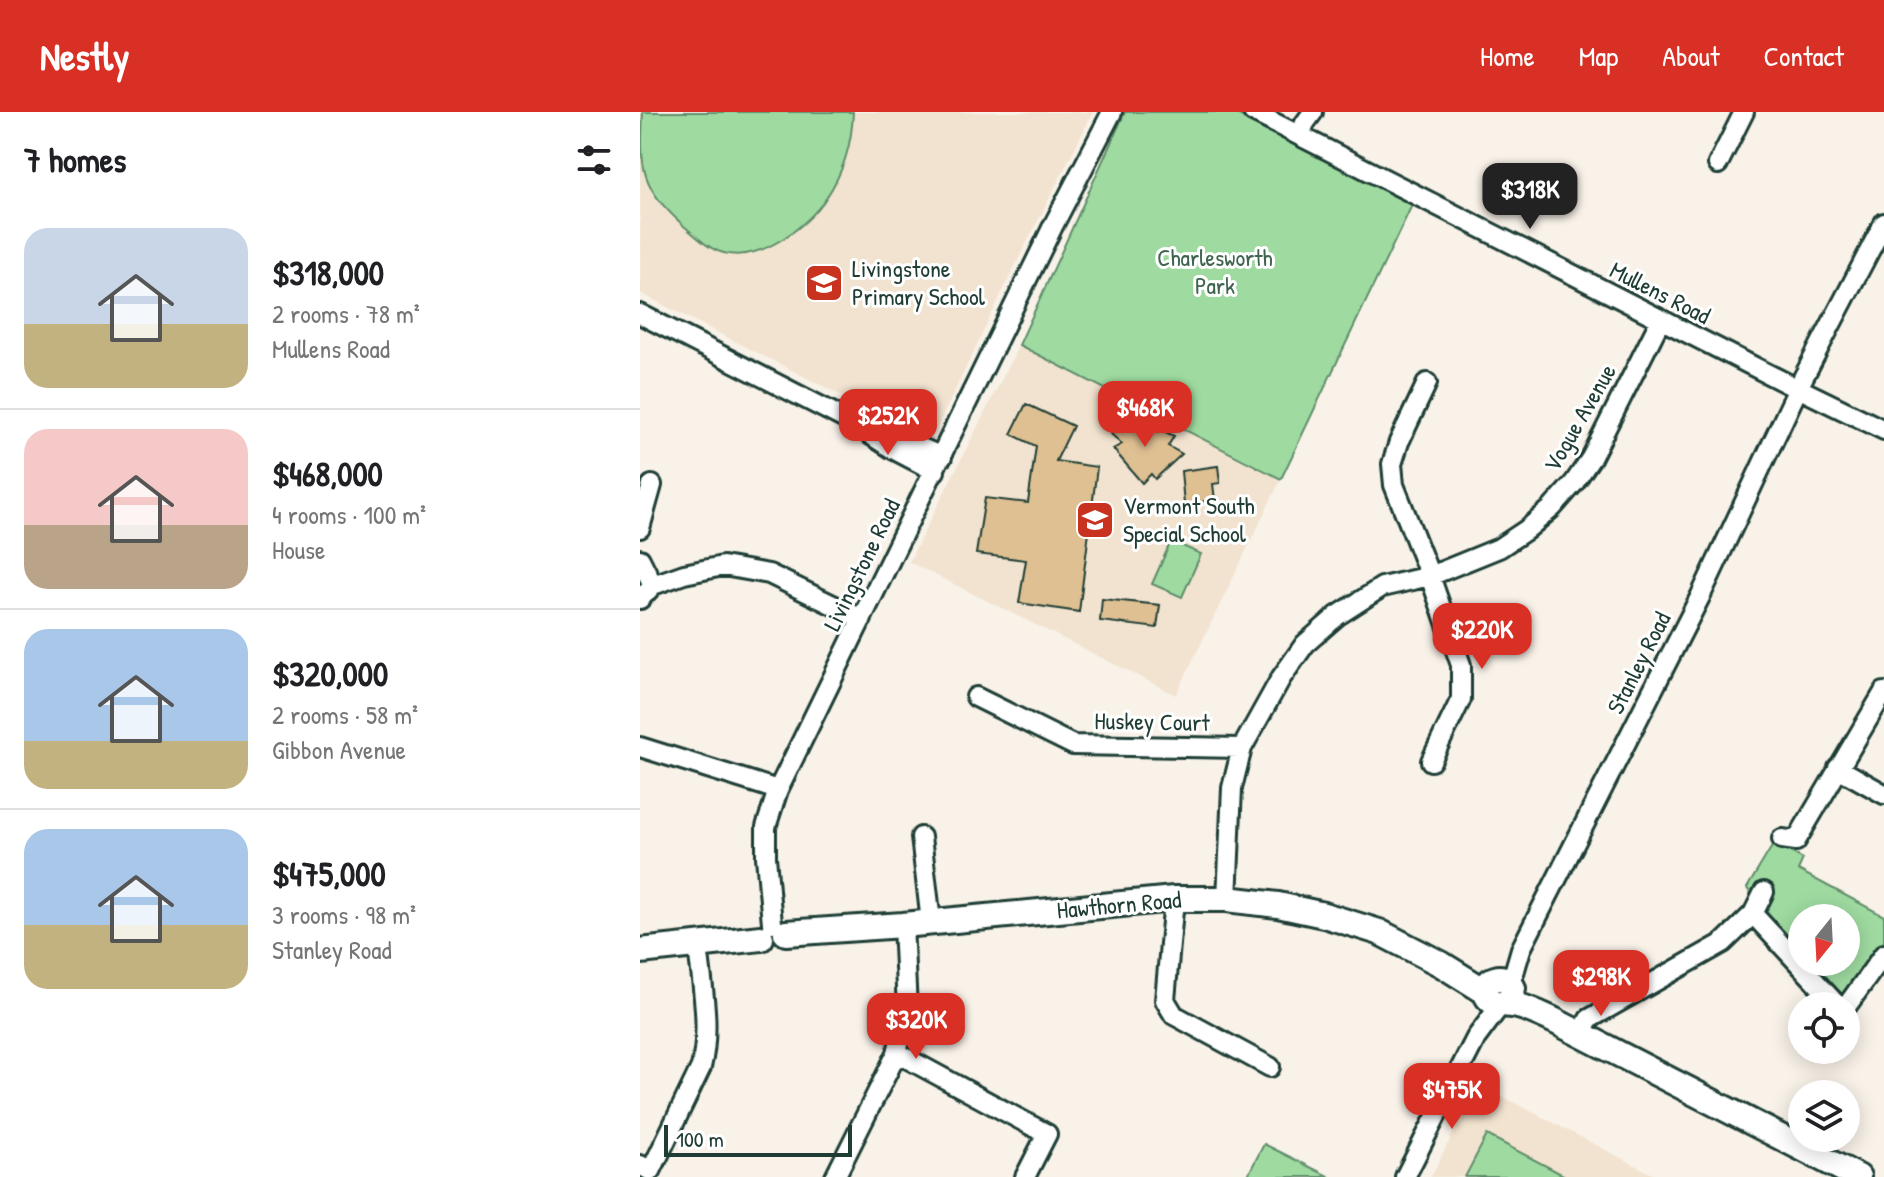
<!DOCTYPE html>
<meta charset="utf-8">
<style>
body{margin:0;font-family:"Patrick Hand",sans-serif;background:#f2f2f2;color:#202124;height:100vh;display:flex;flex-direction:column;font-size:30px;white-space:nowrap}
*{box-sizing:border-box;margin:0}
p{font-size:26px;color:#757577}
.icon{flex:none;width:44px;height:44px;fill:none;stroke:currentColor;stroke-width:2;stroke-linecap:round;stroke-linejoin:round}
.map{position:relative;flex:1;overflow:hidden}
.sheet{display:flex;flex-direction:column;background:#fff;width:640px}
.sheet>*{flex:none}
.needle{width:52px;rotate:198deg}
.tools{position:absolute;left:1148px;top:792px;display:grid;gap:16px}
.tools a{display:grid;place-items:center;width:72px;height:72px;border-radius:50%;background:#fff;box-shadow:0 4px 20px #0003;font-size:40px}
.scale{position:absolute;left:24px;bottom:20px;width:188px;box-sizing:border-box;padding-left:8px;border:4px solid #1f3d34;border-top:0;font-size:22px;line-height:28px;white-space:nowrap;color:#1f3d34;-webkit-text-stroke:6px #fff;paint-order:stroke}
.price{position:absolute;translate:-50% -68px;padding:0 18px;border-radius:16px;background:#d93025;color:#fff;font-size:26px;line-height:52px;filter:drop-shadow(0 2px 4px #0008)}
.price::after{content:'';position:absolute;left:50%;top:48px;width:24px;height:18px;margin-left:-12px;background:inherit;clip-path:polygon(0 0,100% 0,50% 100%)}
.price.current{background:#222;color:#fff}
ul{padding:0;list-style:none}
li{display:flex;align-items:center;gap:24px;height:200px;padding:0 24px}
li+li{border-top:2px solid #e0e0e0}
li span{display:grid;place-items:center;flex:none;width:224px;height:160px;border-radius:24px;color:#555}
li>.icon{margin-inline-start:auto}
span .icon{width:96px;height:96px;fill:#fffc;stroke-width:1}
li b{font-size:34px}
h2{display:flex;justify-content:space-between;align-items:center;height:96px;padding:0 24px;font-size:34px}
header{display:flex;align-items:center;gap:48px;box-sizing:border-box;height:112px;padding:0 40px;background:#d93025;color:#fff}
header strong{font-size:38px}
nav{display:flex;gap:44px;margin-inline-start:auto;font-size:28px}
main{display:flex;flex:1;min-height:0}
.map>svg:first-child{display:block}
.built{fill:#f1e3cf}
.green{fill:#9fdba1;stroke:#5f8c6a;stroke-width:2}
.building{fill:#dfc092;stroke:#1f3d34;stroke-width:2}
.lines{fill:none;stroke-linecap:round;stroke-linejoin:round}
.minor-casing{stroke:#1f3d34;stroke-width:24}
.major-casing{stroke:#1f3d34;stroke-width:30}
.minor{stroke:#fff;stroke-width:18}
.major{stroke:#fff;stroke-width:24}
.labels{text-anchor:middle;stroke-width:6;stroke-linejoin:round;paint-order:stroke}
.park-label{font-size:24px;fill:#3f644f;stroke:#fff}
.poi-label{font-size:24px;fill:#1f3d34;stroke:#fff;text-anchor:start}
.street-label{font-size:24px;fill:#1f3d34;stroke:#fff}
</style>
<header>
<strong>Nestly</strong>
<nav><a>Home</a><a>Map</a><a>About</a><a>Contact</a></nav>
</header>
<main>
<section class="sheet">
<h2>7 homes<svg class="icon" aria-label="filters" viewBox="0 0 24 24"><path d="M4 7h16M4 17h16"/><circle cx="9" cy="7" r="2"/><circle cx="15" cy="17" r="2"/></svg></h2>
<ul>
<li><span style="background:linear-gradient(#c9d6e8 60%,#c2b280 0)"><svg class="icon" aria-label="home" viewBox="0 0 24 24"><path d="M3 11l9-7 9 7M6 9v11h12V9"/></svg></span><div><b>$318,000</b><p>2 rooms · 78 m²</p><p>Mullens Road</p></div></li>
<li><span style="background:linear-gradient(#f6c9c9 60%,#b9a48a 0)"><svg class="icon" aria-label="home" viewBox="0 0 24 24"><path d="M3 11l9-7 9 7M6 9v11h12V9"/></svg></span><div><b>$468,000</b><p>4 rooms · 100 m²</p><p>House</p></div></li>
<li><span style="background:linear-gradient(#a9c7e8 70%,#c2b280 0)"><svg class="icon" aria-label="home" viewBox="0 0 24 24"><path d="M3 11l9-7 9 7M6 9v11h12V9"/></svg></span><div><b>$320,000</b><p>2 rooms · 58 m²</p><p>Gibbon Avenue</p></div></li>
<li><span style="background:linear-gradient(#a9c7e8 60%,#c2b280 0)"><svg class="icon" aria-label="home" viewBox="0 0 24 24"><path d="M3 11l9-7 9 7M6 9v11h12V9"/></svg></span><div><b>$475,000</b><p>3 rooms · 98 m²</p><p>Stanley Road</p></div></li>
</ul>
</section>
<div class="map">
<svg width="1244" height="1065" viewBox="0 0 1244 1065">
<rect width="100%" height="100%" fill="#f9f2e9"/>
<filter id="ink" filterUnits="userSpaceOnUse"><feTurbulence type="fractalNoise" baseFrequency=".0125" numOctaves="2"/><feDisplacementMap in="SourceGraphic" scale="16" xChannelSelector="R" yChannelSelector="G"/><feConvolveMatrix kernelMatrix="1 2 1 2 8 2 1 2 1" color-interpolation-filters="sRGB"/></filter>
<g filter="url(#ink)">
<path class="built" d="M0,0H453L372,160L294,322L283,325L0,181Z
M379,233L641,367L536,583L269,450Z
M838,972L1018,1065H791Z"/>
<path class="green" d="M3,0H213C212,30 203,61 186,86C168,114 119,151 84,141C68,137 56,124 44,114C0,74 0,57 3,0Z
M485,0H593L773,91L641,367L379,233Z
M531,429L561,442L542,485L512,472Z
M1134,731L1163,747L1158,758L1244,804V832L1201,893L1164,850H1206V806H1162V848L1126,807L1107,776Z
M847,1023L927,1065H825Z
M624,1032L690,1065H607Z"/>
<path class="building" d="M386,292L433,314L416,349L457,355L439,500L379,491L386,448L336,442L345,386L388,391L396,334L371,322Z
M494,305L534,324L528,334L542,342L515,367L511,362L502,371L473,337L482,332L471,322L476,311L489,316Z
M578,354L580,371L573,372L575,388L544,392L541,359Z
M462,487L520,493L517,516L460,509Z"/>
<g class="lines">
<defs>
<path id="minor" d="M613,0L1150,273
M660,24L665,11L673,0
M1078,52L1104,0
M0,202L209,309L251,336L295,359
M1162,268L1244,111
M787,271L759,330L752,352L754,373L790,464L821,553V587L791,649
M1166,280L1244,318
M238,319L261,327L302,345
M0,416L12,373
M0,447L13,473
M0,487L13,473L44,462L83,454L129,462L222,507
M336,585L433,633L602,636
M0,635L138,678
M1198,656L1244,682
M281,725L291,810
M1142,727L1156,729L1244,580
M534,787L525,888L534,903L630,955
M587,787L592,676L602,636L641,566L665,532L697,504L742,475L790,464L859,436L886,418L912,396L934,371L951,346L1020,209
M1113,802L1198,894
M132,811L126,745V715L138,678L414,112L472,0
M871,871L881,837L1060,485L1154,285
M1206,895L1244,842
M941,922L949,907L1083,831L1113,802L1124,780
M257,941L407,1022L385,1065
M0,1053L11,1059L61,955C71,916 62,873 58,834
M195,1065L257,941L267,897L263,813
M765,1065L836,926L862,891"/>
<path id="major" d="M146,821L263,813L534,787H587L638,793L684,803L739,820L801,852L846,880
M0,839L121,826
M864,891L871,885L873,876L868,868C850,860 837,880 853,890C858,893 870,892 878,894C890,897 902,903 913,908L1218,1065"/>
</defs>
<use href="#minor" class="minor-casing"/>
<use href="#major" class="major-casing"/>
<use href="#minor" class="minor"/>
<use href="#major" class="major"/>
</g>
</g>
<defs>
<symbol id="school-square" viewBox="-11 -11 22 22"><rect x="-9" y="-9" width="18" height="18" rx="4" fill="#c8321e" stroke="#fff"/><path d="M0-5L7-2L0 1L-7-2ZM-4 1L0 2.5L4 1V4Q0 6-4 4Z" fill="#fff"/></symbol>
</defs>
<g fill-rule="evenodd">
<use href="#school-square" x="162" y="149" width="44" height="44"/>
<use href="#school-square" x="433" y="386" width="44" height="44"/>
</g>
<g class="labels">
<g class="park-label">
<text x="575" y="154">Charlesworth<tspan x="575" dy="28">Park</tspan></text>
</g>
<g class="poi-label">
<text x="212" y="165">Livingstone<tspan x="212" dy="28">Primary School</tspan></text>
<text x="483" y="402">Vermont South<tspan x="483" dy="28">Special School</tspan></text>
</g>
<g class="street-label">
<text transform="translate(1020 181) rotate(27)" y="8">Mullens Road</text>
<text transform="translate(940 306) rotate(-60)" y="8">Vogue Avenue</text>
<text transform="translate(222 453) rotate(-64)" y="8">Livingstone Road</text>
<text transform="translate(999 551) rotate(-63)" y="8">Stanley Road</text>
<text transform="translate(512 610) rotate(1)" y="8">Huskey Court</text>
<text transform="translate(479 793) rotate(-5)" y="8">Hawthorn Road</text>
</g>
</g>
</svg>
<div class="tools">
<a><svg class="needle" viewBox="-14 -14 28 28"><path d="M0-13l5 13h-10z" fill="#e53935"/><path d="M0 13l5-13h-10z" fill="#757577"/></svg></a>
<a><svg class="icon" aria-label="locate" viewBox="0 0 24 24"><circle cx="12" cy="12" r="6"/><path d="M12 2v4M12 18v4M2 12h4M18 12h4"/></svg></a>
<a><svg class="icon" aria-label="layers" viewBox="0 0 24 24"><path d="M12 4l9 5-9 5-9-5zM3 14l9 5 9-5"/></svg></a>
</div>
<div class="scale">100 m</div>
<b class="price current" style="left:890px;top:119px">$318K</b>
<b class="price" style="left:505px;top:337px">$468K</b>
<b class="price" style="left:248px;top:345px">$252K</b>
<b class="price" style="left:842px;top:559px">$220K</b>
<b class="price" style="left:961px;top:906px">$298K</b>
<b class="price" style="left:276px;top:949px">$320K</b>
<b class="price" style="left:812px;top:1019px">$475K</b>
</div>
</main>
